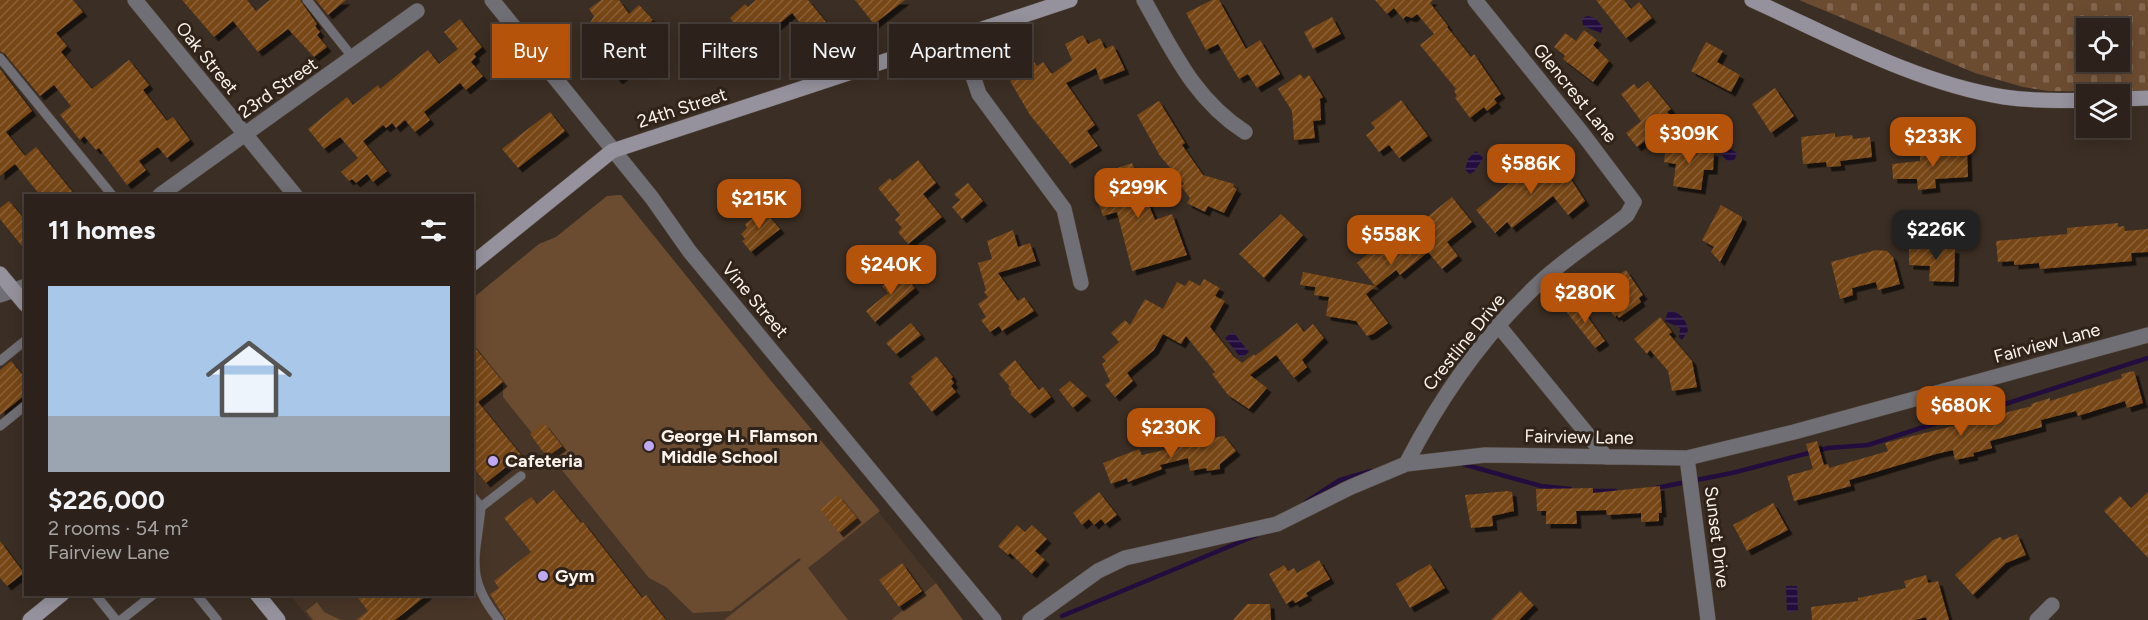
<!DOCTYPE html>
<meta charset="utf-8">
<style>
body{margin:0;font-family:Figtree,sans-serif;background:#342a24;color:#f1f3f6;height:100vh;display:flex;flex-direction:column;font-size:22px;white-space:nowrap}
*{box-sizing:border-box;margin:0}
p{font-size:20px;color:#a6a4a3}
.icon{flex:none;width:33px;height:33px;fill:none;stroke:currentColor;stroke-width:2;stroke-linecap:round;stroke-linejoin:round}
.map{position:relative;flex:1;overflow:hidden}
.side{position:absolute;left:24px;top:194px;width:450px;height:402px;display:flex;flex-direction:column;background:#2c221b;border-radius:0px;box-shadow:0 3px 15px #0003,0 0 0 2px #483f3a}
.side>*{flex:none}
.banner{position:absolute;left:492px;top:24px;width:570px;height:54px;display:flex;gap:12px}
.controls{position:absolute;left:2076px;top:18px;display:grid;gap:12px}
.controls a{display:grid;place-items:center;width:54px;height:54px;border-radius:0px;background:#2c221b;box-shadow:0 3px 15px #0003,0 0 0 2px #483f3a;font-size:30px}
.price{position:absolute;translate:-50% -51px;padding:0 14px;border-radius:12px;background:#b45309;color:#fff;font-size:20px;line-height:39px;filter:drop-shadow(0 2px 3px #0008)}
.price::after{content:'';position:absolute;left:50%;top:36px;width:18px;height:14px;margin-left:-9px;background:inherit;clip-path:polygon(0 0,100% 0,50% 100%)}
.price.active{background:#222;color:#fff}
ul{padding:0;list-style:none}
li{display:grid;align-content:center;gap:12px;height:318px;padding:0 24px}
li span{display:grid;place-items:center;height:186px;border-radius:0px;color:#555}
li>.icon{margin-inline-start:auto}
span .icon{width:108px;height:108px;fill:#fffc;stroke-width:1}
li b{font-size:26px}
h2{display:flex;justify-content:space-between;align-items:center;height:72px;padding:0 24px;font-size:26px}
.pill{padding:0 21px;border-radius:0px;background:#2c221b;box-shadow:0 3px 15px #0003,0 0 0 2px #483f3a;font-size:21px;line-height:54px}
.pill.active{background:#b45309;color:#fff}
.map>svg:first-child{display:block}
.built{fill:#473527}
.green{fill:#6c4c31}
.cemetery{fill:url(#cemetery-stones);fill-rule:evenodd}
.water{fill:url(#water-rules)}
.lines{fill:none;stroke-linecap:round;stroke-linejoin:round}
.stream{stroke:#230d3f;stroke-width:4.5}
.building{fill:url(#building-hatch);filter:url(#shadow)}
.service-casing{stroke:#564a40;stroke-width:10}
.minor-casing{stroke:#564a40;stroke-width:16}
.tertiary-casing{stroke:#564a40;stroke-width:16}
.secondary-casing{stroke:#564a40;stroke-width:16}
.service{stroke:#716f76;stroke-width:9}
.minor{stroke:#716f76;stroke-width:15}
.tertiary{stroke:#716f76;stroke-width:15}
.secondary{stroke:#95929d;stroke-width:15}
.poi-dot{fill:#c1a8f3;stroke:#30241a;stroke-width:2}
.labels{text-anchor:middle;stroke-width:6;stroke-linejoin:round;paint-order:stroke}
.street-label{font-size:18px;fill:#fbf3ec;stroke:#30241a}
.poi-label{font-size:18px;font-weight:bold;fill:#fbf3ec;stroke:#30241a;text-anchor:start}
</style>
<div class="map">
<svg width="2148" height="620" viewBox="0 0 2148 620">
<defs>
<pattern id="cemetery-stones" width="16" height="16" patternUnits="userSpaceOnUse" patternTransform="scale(1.5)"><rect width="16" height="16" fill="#6c4c31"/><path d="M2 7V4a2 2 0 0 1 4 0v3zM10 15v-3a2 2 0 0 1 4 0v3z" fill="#82664f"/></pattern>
<pattern id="water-rules" width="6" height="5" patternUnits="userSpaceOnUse" patternTransform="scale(1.5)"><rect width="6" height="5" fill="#230d3f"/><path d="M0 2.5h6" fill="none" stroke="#44315b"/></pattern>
<pattern id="building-hatch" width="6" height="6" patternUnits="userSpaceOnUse" patternTransform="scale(1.5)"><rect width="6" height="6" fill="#774617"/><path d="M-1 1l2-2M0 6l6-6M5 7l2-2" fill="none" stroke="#8b6139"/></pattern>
<filter id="shadow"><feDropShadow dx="4.5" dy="4.5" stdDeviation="0" flood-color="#0009"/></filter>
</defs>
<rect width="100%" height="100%" fill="#3b2e24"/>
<path class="built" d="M621,195L936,583L891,620H310L289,594H472L473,298L539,244L556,237L607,196Z"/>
<path class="green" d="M621,195L771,381L880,511L808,568L848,620H724L801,560L799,558L731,611L693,613L666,587L649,578L503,397V382L473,344V298L539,244L556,237L607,196Z
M936,583L963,620H891Z
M317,602L324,612L341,620H313L306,611Z"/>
<path class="cemetery" d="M1799,0H2148V92L2048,91L2023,87L1975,73ZM2086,28H2120V62H2086Z"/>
<path class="water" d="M1588,16L1595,18L1603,27L1601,33L1583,26L1582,18Z
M1720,138H1724L1729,148L1737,153L1735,159L1728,162L1714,146Z
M1476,151L1483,158L1475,171L1470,174L1465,170L1468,159Z
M1668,311C1680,311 1687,320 1688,331L1682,340L1679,337L1680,328L1665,321Z
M1233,332L1249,352L1241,358L1225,338Z
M1786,586H1797L1798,611L1787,612Z"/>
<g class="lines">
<path class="stream" d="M1459,463L1541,486L1570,489
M1656,488L1732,473L1828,448L1868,445L1958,416L1999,406L2148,358
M1587,491H1615
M1306,502L1340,480L1371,471
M1062,616L1257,535"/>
</g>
<path class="building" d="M0,0H73L83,12L56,33L67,46L61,52L92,89L129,60L149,85L143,90L167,121L173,117L190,140L167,158L158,147L139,161L146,170L127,185L99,148L96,150L84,136L80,140L60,115L71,106L54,85L40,96L5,54L0,51Z
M182,0H247L256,11L270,0H300L317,24L315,26L320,32L317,35L327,47L314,57L288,29L258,52L233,21L214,37Z
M316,0H346L328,15Z
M601,0H619L629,14L639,5L653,20L633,39L647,57L618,80L604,62L613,55L590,23L594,16L589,9Z
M756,0H808L835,33L819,46L792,13L762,38L759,34L736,49L730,58L703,74L689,53L733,22L730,18L745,4L748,7Z
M855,0H905L874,24Z
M1212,0H1219L1246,49L1260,40L1280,74L1257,88L1248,74L1239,79L1218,44L1206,50L1186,13Z
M1375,0H1433L1430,3L1448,26L1447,27L1471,57L1474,54L1501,94L1494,99L1497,103L1487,111L1484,107L1470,118L1455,98L1457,96L1454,91L1456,89L1420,45L1434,34L1417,14L1412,18L1406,16L1403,19L1394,8L1387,14Z
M1596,0H1624L1631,9L1639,2L1652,18L1626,38Z
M1332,17L1341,34L1313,49L1304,32Z
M460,19L482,47L474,54L476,57L471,62L483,76L466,90L460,83L424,112L430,120L415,132L405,120L396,128L392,123L386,128L383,125L363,141L387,171L373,182L367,174L356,183L352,179L349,181L341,172L358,158L340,137L324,149L308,129L347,97L353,105L378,85L380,89L428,50L439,64L458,49L444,32Z
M1584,30L1597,40L1593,45L1609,61L1593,82L1563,59L1565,56L1554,47L1565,33L1576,41Z
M1083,35L1088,44L1100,38L1105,49L1113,45L1125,70L1100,80L1096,68L1066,83L1095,125L1087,131L1098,146L1070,164L1030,115L1010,81L1034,62L1037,66L1043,62L1052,74L1072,60L1065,44Z
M1706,42L1723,51L1717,62L1740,75L1731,92L1691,71Z
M0,69L32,111L6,132L25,156L36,147L75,195H40L15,164L0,176Z
M1300,74L1304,79L1309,75L1323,97L1320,99L1321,120L1313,121L1315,138L1294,140L1292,111L1278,89Z
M1648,81L1671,109L1667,112L1673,120L1637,147L1626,133L1641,121L1621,94L1634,84L1638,89Z
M1775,88L1794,116L1771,133L1752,104Z
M1401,100L1428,136L1399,158L1389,145L1379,152L1366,135L1375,128L1371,123Z
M1159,101L1185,143L1182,145L1203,175L1234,184L1233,187L1237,189L1224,213L1208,206L1205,212L1187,203L1190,198L1181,186L1184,184L1160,156L1137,115Z
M550,112L565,131L518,168L502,149Z
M1835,133V137L1852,135L1853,139L1870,137L1872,157L1840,161L1841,166L1827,167L1826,162L1803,164L1801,137Z
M1666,144L1714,152L1713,170H1704L1701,190L1673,186L1676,164L1664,162Z
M1967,150L1968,177L1935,179L1936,188L1918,190L1917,179H1893L1892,164L1920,161V153Z
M1544,155L1558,172L1563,167L1585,201L1568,215L1553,196L1512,228L1507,222L1495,233L1476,210Z
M918,160L936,183L923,194L942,217L908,244L898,232L902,228L895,220L900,215L878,188L890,178L892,181Z
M1132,163L1155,220L1172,214L1187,255L1132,271L1117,212L1103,216L1097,199L1102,197L1094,176Z
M968,183L983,201L962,219L952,207L960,200L954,194Z
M1452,197L1472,222L1447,242L1458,256L1442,269L1428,252L1400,275L1396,270L1366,294L1388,323L1373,334L1367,336L1356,321L1326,316L1329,297L1314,295L1317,278L1315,287L1300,285L1303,272L1375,286L1357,263L1394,232L1400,239Z
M9,201L26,221V251L0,219V208Z
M1721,205L1742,217V220L1720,262L1711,252L1714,247L1702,240Z
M763,209L780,229L751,252L742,241L745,239L741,234L747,228L745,224Z
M1281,214L1303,235L1264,278L1239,254Z
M2118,223V227L2124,226L2125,231L2148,229V252L2131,253L2132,261L2040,269L2039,263L2014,265V261L1998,262L1996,241L2067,234V228Z
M1013,230L1018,247L1030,243L1036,261L998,273L1018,301L1024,297L1034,311L1002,331L999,326L990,332L981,320L986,317L978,304L988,297L984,292L986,290L978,263L992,259L987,241Z
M1934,242H1950V248L1955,249L1954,282L1929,281L1930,266L1909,265V247L1934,248Z
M1876,250L1887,251L1893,257L1900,284L1878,290L1876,282L1852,288L1853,295L1840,299L1831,262Z
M1626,270L1643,295L1639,298L1641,302L1619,318L1617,315L1615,317L1592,290Z
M901,271L915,288L875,322L866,311L888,293L882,286Z
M1204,279L1220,288L1215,296L1225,301L1210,327L1234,357L1242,363L1254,354L1255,356L1297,323L1304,332L1313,324L1324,338L1302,360L1307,367L1294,378L1276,355L1250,375L1267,388L1249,409L1228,395L1212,374L1215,372L1186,336L1181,344L1163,334L1154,350L1127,373L1133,381L1115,397L1105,385L1110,381L1102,364L1106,361L1102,357L1119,342L1111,333L1125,320L1130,325L1145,299L1163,309L1177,282L1185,286L1189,280L1200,286Z
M1576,301L1605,341L1595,348L1565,310Z
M1660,317L1672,332L1669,334L1692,361L1697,387L1672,391L1668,371L1650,350L1647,354L1634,339Z
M911,323L921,335L896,354L886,343Z
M472,344L503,382L478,402L521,455L486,483L472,466Z
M936,356L953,377L951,379L954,383L951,386L956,392L932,412L909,383L913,379L911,377Z
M1015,360L1039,390L1043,387L1051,397L1030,414L1010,394L1012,393L1008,388L1010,387L999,374Z
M11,361L26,379V394L0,415V370Z
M2134,371L2143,403L2127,408L2125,401L2078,416L2076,411L2041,420L2042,427L1990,441L1992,448L1973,453L1974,456L1955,460L1953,450L1936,454L1849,480L1851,486L1794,501L1787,476L1813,469L1806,444L1817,441L1824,465L1828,464L1829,468L1888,451L1885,443L2032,406L2031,404L2050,398V401L2122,378L2121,374Z
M1070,381L1087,396L1073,408L1059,390Z
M544,423L562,446L547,457L530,434Z
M1224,436L1236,451L1220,464V469L1207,471L1206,468L1190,471L1188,458L1160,465L1162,469L1128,482L1127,478L1111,484L1103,463L1139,449L1142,455L1181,446V443Z
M1660,486L1662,513H1659V521L1641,522V513L1607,515L1606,510L1576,511L1577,524H1546V511H1537L1536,489L1593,488V493Z
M554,490L581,523L583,522L642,598L646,595L666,620H506L490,594L499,588L494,581L531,552L504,518L531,497L537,504Z
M1507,491L1512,492L1514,511L1492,516L1493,526L1471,528L1465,495Z
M1099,492L1117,515L1105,524L1101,519L1094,525L1089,519L1082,525L1073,513Z
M2148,492V558L2104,511L2120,496L2131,508Z
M838,495L857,518L839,533L820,509Z
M1773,503L1788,530L1747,551L1733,525Z
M1017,525L1025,532L1032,525L1047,539L1035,551L1045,560L1032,574L1010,553L1008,555L998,546Z
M2017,534L2026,555L2006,563L1973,595L1955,575L1993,540L2000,537L2003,540Z
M0,541L24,573L7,586L0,578Z
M1319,560L1330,579L1306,593L1308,596L1295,603L1293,600L1286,604L1269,574L1284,565L1288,571L1294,568L1297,573Z
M902,563L922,591L899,607L879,580Z
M1430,564L1445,588L1410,608L1396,584Z
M1926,575L1928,583L1938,581L1949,620H1927L1926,617L1915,620H1812L1811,607L1858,601V598L1906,588L1904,581Z
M1520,591L1534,605L1519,620H1491Z
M355,594H428L395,620H356L368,611Z
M1247,604H1270L1271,620H1233Z"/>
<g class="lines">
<defs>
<path id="service" d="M307,0L354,59
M0,58L112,195
M0,361L26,340
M0,426L26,405
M472,496L481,507L521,476
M481,507C476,558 464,576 499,620
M95,594L116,620
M196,594L217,620
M121,620L154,594"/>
<path id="minor" d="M135,0L295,195
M1144,0C1173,51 1194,99 1245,132
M960,38L979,94L1064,209L1081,283
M160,195L417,11
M0,295L26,286
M1498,325L1606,457
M1687,458L1708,620
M1406,464C1440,398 1483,336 1537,285C1564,259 1598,238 1627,215L1634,202L1582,133L1475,0
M1030,620L1098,571L1125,558L1277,524L1351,487L1406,464L1485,455L1687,458L1794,432L2148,335
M2037,620L2052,605"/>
<path id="tertiary" d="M492,0L652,198L690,252L994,620"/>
<path id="secondary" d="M1752,0C1832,36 1916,83 2004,97C2031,101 2059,101 2086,100
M2120,99L2148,98
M472,264L612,151L1070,0
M0,274L26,305
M257,594L278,620
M30,620L62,594"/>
</defs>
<use href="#service" class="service-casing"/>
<use href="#minor" class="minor-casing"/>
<use href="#tertiary" class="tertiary-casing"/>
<use href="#secondary" class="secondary-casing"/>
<use href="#service" class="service"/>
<use href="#minor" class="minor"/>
<use href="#tertiary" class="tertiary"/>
<use href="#secondary" class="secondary"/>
</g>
<g class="poi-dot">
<circle cx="649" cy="446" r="6"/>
<circle cx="493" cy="461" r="6"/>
<circle cx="543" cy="576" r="6"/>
</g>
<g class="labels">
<g class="street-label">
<text transform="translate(207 58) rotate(51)" y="6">Oak Street</text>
<text transform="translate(278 88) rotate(-35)" y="6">23rd Street</text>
<text transform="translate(1575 93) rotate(51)" y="6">Glencrest Lane</text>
<text transform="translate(682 108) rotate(-18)" y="6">24th Street</text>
<text transform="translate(755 300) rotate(50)" y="6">Vine Street</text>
<text transform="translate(1464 342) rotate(-51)" y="6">Crestline Drive</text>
<text transform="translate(2047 343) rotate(-15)" y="6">Fairview Lane</text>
<text transform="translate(1579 437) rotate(1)" y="6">Fairview Lane</text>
<text transform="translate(1717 537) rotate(83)" y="6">Sunset Drive</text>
</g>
<g class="poi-label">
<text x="661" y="442">George H. Flamson<tspan x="661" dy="21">Middle School</tspan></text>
<text x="505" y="467">Cafeteria</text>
<text x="555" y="582">Gym</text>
</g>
</g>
</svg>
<div class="controls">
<a><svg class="icon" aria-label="locate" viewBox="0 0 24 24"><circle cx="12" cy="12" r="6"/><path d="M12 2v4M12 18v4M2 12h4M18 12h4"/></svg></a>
<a><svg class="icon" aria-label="layers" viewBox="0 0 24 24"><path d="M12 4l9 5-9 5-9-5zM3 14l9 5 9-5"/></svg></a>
</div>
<b class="price" style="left:1689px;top:165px">$309K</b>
<b class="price" style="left:1933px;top:168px">$233K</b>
<b class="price" style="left:1531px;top:195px">$586K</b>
<b class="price" style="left:1138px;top:219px">$299K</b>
<b class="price" style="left:759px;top:230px">$215K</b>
<b class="price active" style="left:1936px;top:261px">$226K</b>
<b class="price" style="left:1391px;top:266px">$558K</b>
<b class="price" style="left:891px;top:296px">$240K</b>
<b class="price" style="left:1585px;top:324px">$280K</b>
<b class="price" style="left:1961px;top:437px">$680K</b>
<b class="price" style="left:1171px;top:459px">$230K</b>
<div class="banner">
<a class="pill active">Buy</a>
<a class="pill">Rent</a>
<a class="pill">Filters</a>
<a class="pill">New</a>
<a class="pill">Apartment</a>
</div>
<section class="side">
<h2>11 homes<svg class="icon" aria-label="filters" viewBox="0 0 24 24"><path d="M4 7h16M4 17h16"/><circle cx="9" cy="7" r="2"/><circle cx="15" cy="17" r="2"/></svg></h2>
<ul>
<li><span style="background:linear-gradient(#a9c7e8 70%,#9aa5b1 0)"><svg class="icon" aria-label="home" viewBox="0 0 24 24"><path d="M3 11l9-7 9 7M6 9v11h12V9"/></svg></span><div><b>$226,000</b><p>2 rooms · 54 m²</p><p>Fairview Lane</p></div></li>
</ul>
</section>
</div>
